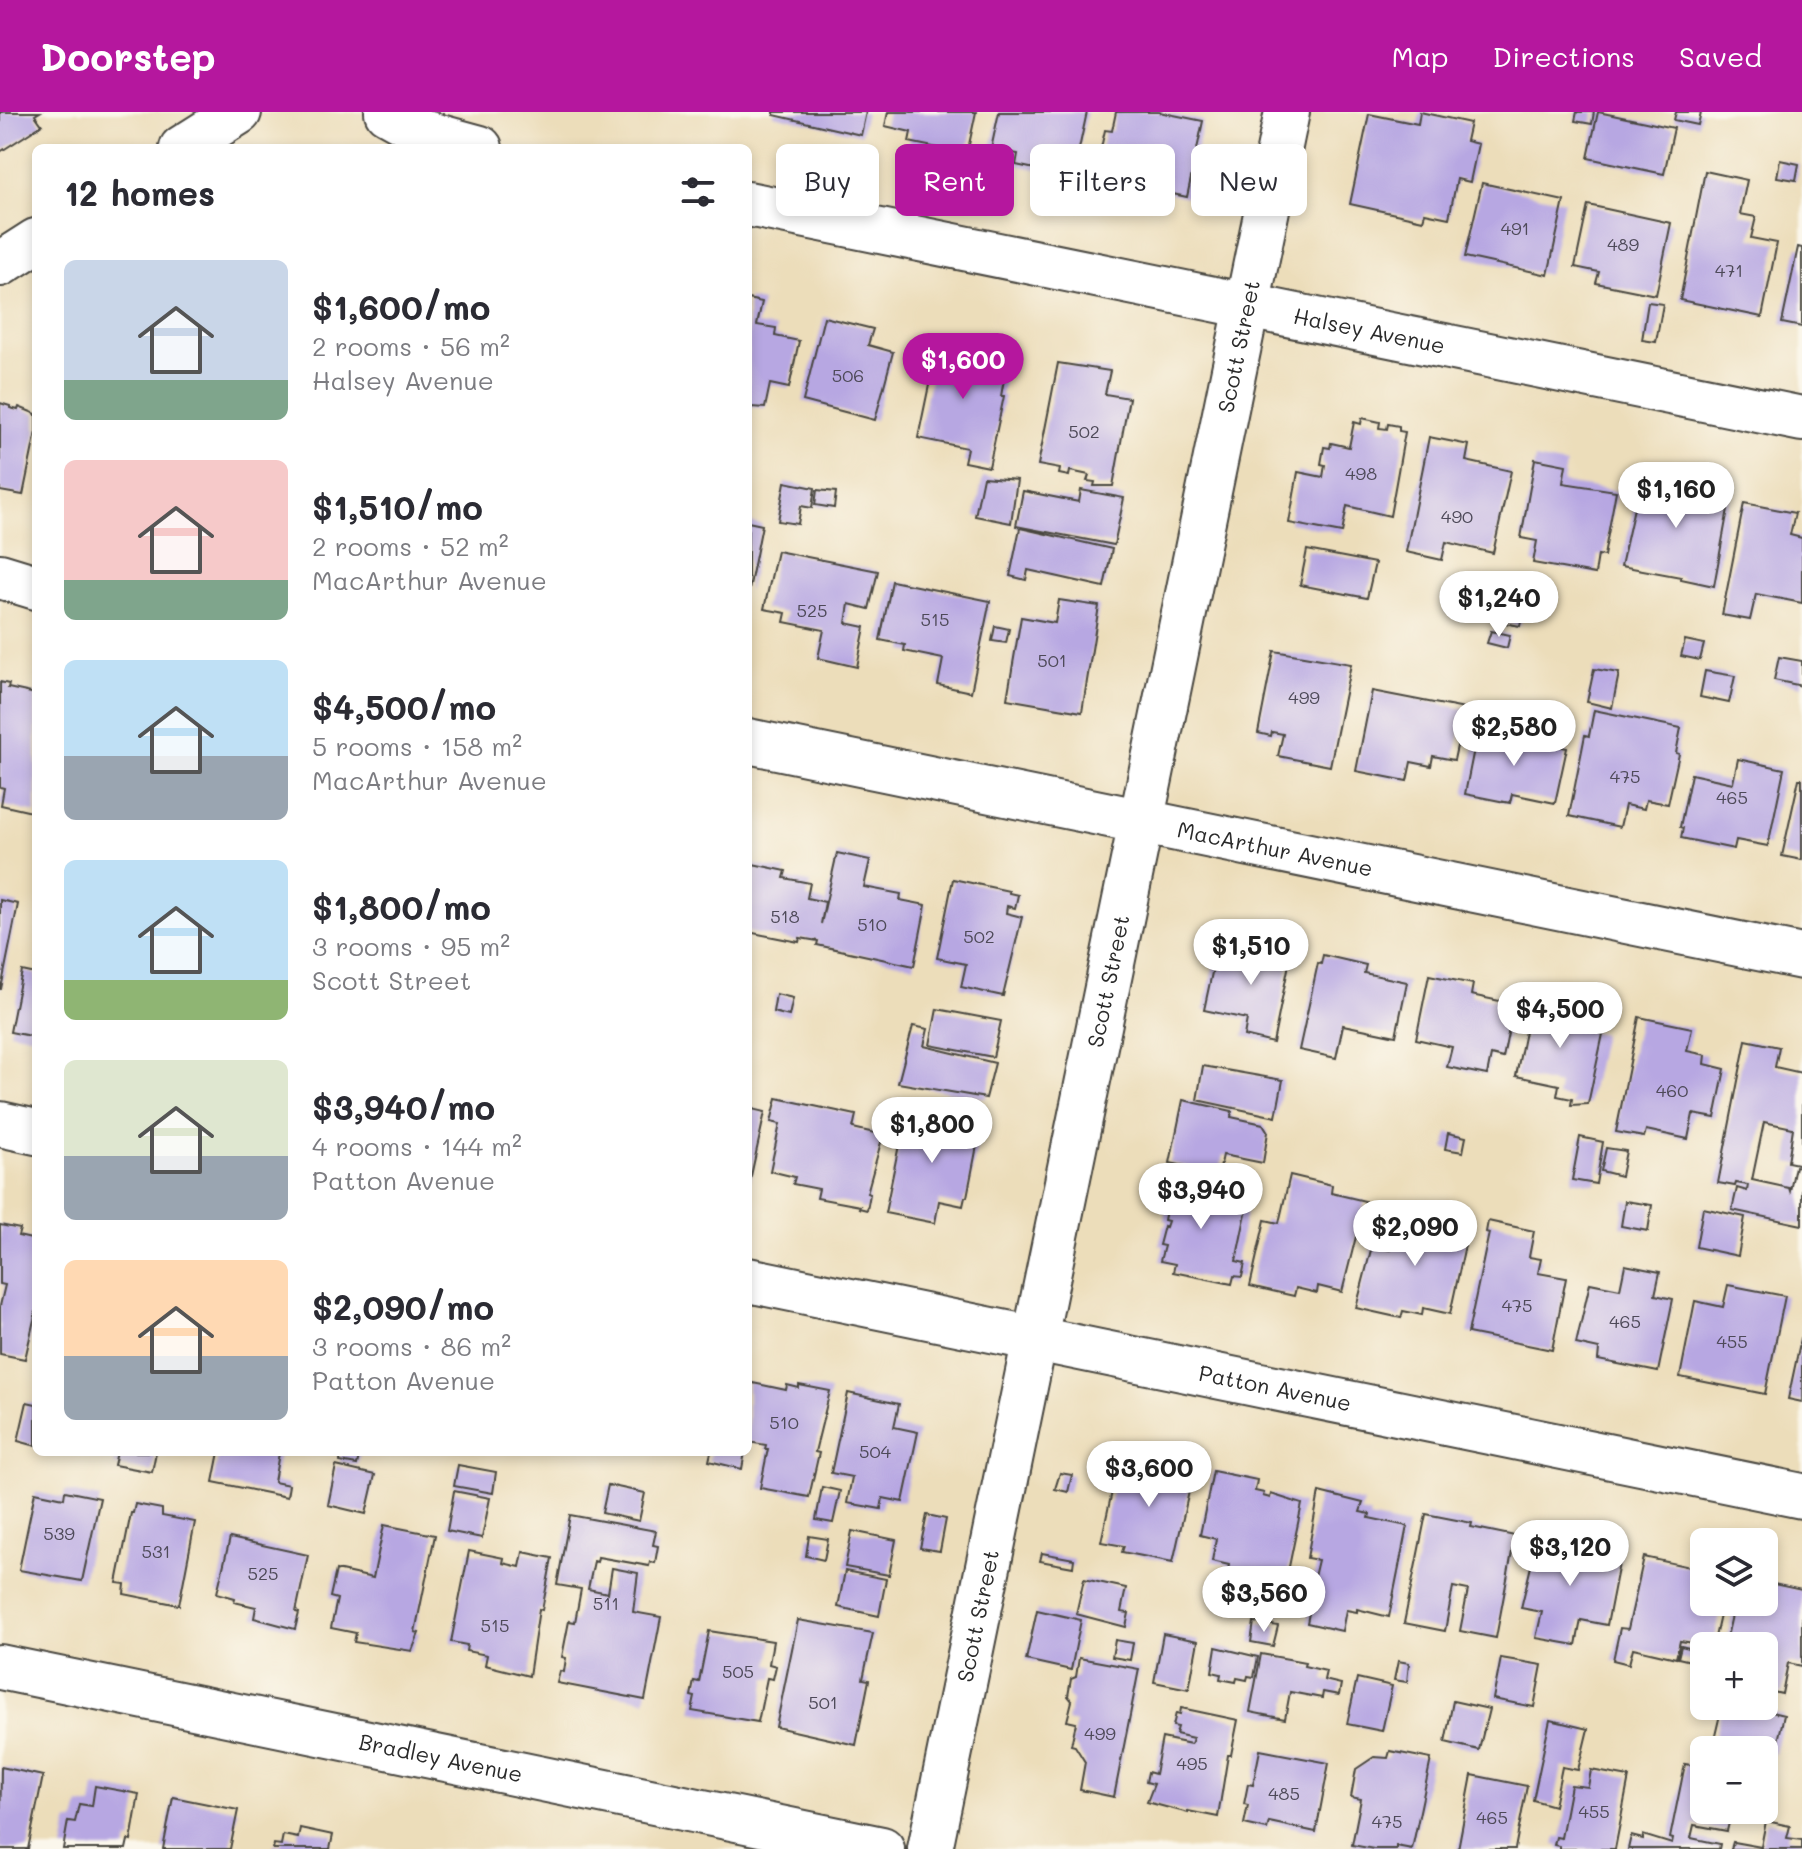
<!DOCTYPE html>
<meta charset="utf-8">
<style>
body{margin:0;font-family:Mali,sans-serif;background:#f2f2f3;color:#2b2b33;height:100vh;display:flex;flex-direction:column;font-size:30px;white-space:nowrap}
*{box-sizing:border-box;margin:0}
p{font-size:26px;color:#7c7c81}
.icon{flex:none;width:44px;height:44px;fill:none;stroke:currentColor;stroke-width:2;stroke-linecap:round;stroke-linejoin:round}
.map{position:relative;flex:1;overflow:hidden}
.panel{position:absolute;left:32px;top:32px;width:720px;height:1312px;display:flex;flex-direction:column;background:#fff;border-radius:12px;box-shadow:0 4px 12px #0003}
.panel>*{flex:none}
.top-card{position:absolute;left:776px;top:32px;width:760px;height:72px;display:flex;gap:16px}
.tools{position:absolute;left:1690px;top:1416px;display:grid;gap:16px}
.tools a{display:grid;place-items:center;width:88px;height:88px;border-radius:12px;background:#fff;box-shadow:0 4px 12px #0003;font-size:40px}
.price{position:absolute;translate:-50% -68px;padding:0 18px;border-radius:28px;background:#fff;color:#222;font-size:26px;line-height:52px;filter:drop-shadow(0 2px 4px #0008)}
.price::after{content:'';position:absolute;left:50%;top:48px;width:24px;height:18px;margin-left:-12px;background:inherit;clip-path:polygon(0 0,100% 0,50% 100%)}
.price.current{background:#b5179e;color:#fff}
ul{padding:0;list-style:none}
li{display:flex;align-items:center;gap:24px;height:200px;padding:0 32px}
li span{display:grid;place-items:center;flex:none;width:224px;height:160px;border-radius:12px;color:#555}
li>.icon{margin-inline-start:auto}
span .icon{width:96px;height:96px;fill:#fffc;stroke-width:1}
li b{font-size:34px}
h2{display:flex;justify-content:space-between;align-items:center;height:96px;padding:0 32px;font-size:34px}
.pill{padding:0 28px;border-radius:12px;background:#fff;box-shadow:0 4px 12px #0003;font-size:28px;line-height:72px}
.pill.current{background:#b5179e;color:#fff}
header{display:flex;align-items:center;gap:48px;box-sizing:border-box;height:112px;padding:0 40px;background:#b5179e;color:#fff}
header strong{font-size:38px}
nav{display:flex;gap:44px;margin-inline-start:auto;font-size:28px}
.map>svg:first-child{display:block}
.building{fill:#b7a7e2}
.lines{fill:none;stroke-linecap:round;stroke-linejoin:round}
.minor-casing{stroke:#484640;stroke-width:48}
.minor{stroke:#fff;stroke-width:44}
.labels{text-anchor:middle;stroke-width:8;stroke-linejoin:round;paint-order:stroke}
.number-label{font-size:18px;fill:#4e4a59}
.street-label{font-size:22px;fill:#2b2b2b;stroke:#fbf7ec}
</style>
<header>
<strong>Doorstep</strong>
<nav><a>Map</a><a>Directions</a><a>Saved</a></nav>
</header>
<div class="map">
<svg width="1802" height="1737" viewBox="0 0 1802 1737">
<rect width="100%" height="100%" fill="#fbf7ec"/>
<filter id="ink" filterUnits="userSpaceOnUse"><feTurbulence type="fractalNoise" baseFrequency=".0125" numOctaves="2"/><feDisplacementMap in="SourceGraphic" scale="16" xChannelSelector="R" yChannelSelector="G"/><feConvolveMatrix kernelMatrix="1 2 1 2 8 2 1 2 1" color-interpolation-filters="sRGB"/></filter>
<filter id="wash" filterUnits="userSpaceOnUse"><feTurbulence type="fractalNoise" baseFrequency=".006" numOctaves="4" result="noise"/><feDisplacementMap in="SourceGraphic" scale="32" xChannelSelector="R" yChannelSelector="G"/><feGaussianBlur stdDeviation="1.8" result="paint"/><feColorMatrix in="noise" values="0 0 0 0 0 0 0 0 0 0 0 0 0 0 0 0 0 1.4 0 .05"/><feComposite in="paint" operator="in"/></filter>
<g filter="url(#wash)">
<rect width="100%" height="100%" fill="#ecddba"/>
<g id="blocks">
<path class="building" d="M0,0H40L35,3L42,13L0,40Z
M774,0H866L861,23L774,3Z
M888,0H976L967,42L909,30L911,20L885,14Z
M999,0H1087L1073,65L1016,53L1018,42L991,37Z
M1116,0H1159L1203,9L1187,85L1130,73L1129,78L1107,74L1108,66L1102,65L1108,37L1101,36L1105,18L1112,19Z
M1420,0L1470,11L1466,29L1478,32L1470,70L1457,67L1449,106L1425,101L1423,108L1350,92L1369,2L1418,12Z
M1577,0H1594L1592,12L1575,9Z
M1598,0L1674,16L1664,62L1588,46Z
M1676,0H1701L1698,13L1674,8Z
M1780,48L1799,52L1796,68L1777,65Z
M1705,59L1747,68L1740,102L1756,105L1751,126L1777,131L1762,205L1680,188Z
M1482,71L1564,89L1548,163L1465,145Z
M1588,93L1671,111L1656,183L1596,171L1599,160L1575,155Z
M1798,135L1802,136V215L1782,211Z
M748,187L762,190L757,213L776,216L775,224L799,229L789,276L770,272L765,296L751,295L749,301Z
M1648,190L1663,192L1656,230L1642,228Z
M824,205L873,217L868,233L893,240L875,308L803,289Z
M939,225L990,235L985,257L1005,262L1001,284H1004L989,355L964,350L967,336L918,326Z
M1058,251L1110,259L1105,282L1129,286L1113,374H1094L1095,370L1087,369L1089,363L1070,359L1069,364L1059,362L1060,357L1038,353Z
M0,291L10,294V296L18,298L19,295L36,302V320L23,383L0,379Z
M1362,306L1380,310L1379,316L1387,317L1388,312L1399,314V319L1405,320L1390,404L1347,394L1342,421L1289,411L1298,360L1323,365L1325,353L1321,352L1324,335L1330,336L1331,331L1349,335L1354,310L1361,312Z
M1429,325L1469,333L1466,349L1511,359L1493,441L1446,430L1442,448L1406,440Z
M1535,347L1566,353L1563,371L1616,379L1604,444L1598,443L1595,462L1533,451L1537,429L1521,426Z
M1645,360L1685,369L1684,377L1730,386L1714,474L1681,467V465L1621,454L1640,369L1642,370Z
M983,365L1017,368L1011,411L975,404Z
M785,370L815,376L812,396L801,394L798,412L778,409Z
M817,378L836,380L834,396L815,393Z
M1081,378L1124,386L1114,433L1016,414L1023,379L1079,390Z
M1744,391L1795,401L1790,423L1802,426V491L1756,482L1750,508L1722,503Z
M748,410L762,413L749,478H748Z
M1020,416L1112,437L1104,475L1028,458L1026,468L1010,464Z
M1307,438L1375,451L1367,486L1300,473Z
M777,439L878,459L869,497L849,492L846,511L865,515L857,555L818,546L824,518L784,510L786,501L764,497Z
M892,469L990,489L971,580L938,573L943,547L904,539L905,533L880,528Z
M1449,476L1495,485L1490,508L1445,500Z
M1500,480L1526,485L1520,514L1494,509Z
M1059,488L1099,494L1082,600L1007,587L1021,505L1055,511Z
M995,514L1009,517L1006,531L992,529Z
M1491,519L1510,523L1507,536L1487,531Z
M1685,528L1704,532L1700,548L1681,544Z
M1274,539L1351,552L1330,654L1278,644L1283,622L1272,620L1271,624L1258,621Z
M1779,545L1802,549V574L1774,568Z
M1594,557L1619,561L1612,596L1587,590Z
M1705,559L1735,564L1729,591L1700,585Z
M0,570L9,572L8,576L36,582V701L1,693L4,676L0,675Z
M1372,579L1465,597L1454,648L1433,644L1431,654L1411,650L1407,669L1356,659Z
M1594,598L1681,616L1676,641L1679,642L1668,692L1646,688L1644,697L1625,693L1620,715L1569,704L1585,623L1589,624Z
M1478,617L1567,636L1555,691L1512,682L1510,691L1465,682Z
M1738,647L1784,657L1768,734L1736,728L1734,737L1681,726L1683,716L1680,715L1691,662L1733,671Z
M1799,667H1802V748L1782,744Z
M837,741L870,748L864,775L901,782L900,788L926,793L914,854L817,833L818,829L800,826L799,830L748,820V751L786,759L784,766L810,771L807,786L825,790L821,812Z
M953,767L1009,779V781L1018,783L1015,796L1007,794L1006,801L1022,805L1003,884L961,875L966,852L937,846Z
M0,788L18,792L1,877H0Z
M1242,826L1292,837L1273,931L1244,924L1247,907L1204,898L1216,842L1237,846Z
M1323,843L1366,853L1364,861L1407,870L1396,924L1343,913L1336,946L1299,938L1318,851L1321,852Z
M22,859L36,862V925L10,920Z
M1429,863L1473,872L1471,883L1514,892L1503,946L1491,943L1487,963L1447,955L1452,935L1416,927Z
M776,882L793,886L789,904L773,900Z
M1532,885L1583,895L1579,917L1603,922L1588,992L1571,993L1572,987L1557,984L1559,973L1516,964Z
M937,897L1001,909L993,945L930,933Z
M1639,905L1692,916L1687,939L1706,943L1705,952L1725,957L1715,1006L1693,1002L1688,1027L1646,1018L1644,1025L1616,1020Z
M913,914L928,917L924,934L995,951L986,986L898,971Z
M1746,928L1779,935L1775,955L1802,961V1053L1788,1050L1793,1016L1764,1010L1752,1068L1789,1076L1790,1079L1795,1054L1802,1055V1113L1732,1098L1737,1076L1747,1079L1748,1073L1736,1071L1735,1074L1718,1071Z
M1203,954L1283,968L1276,1005L1197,988Z
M777,986L856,1003L853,1016L883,1023L867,1081L870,1082L867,1098L859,1096L860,1094L817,1086L819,1077L793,1072L795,1065L770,1059L780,1012L771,1010Z
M1183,988L1232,999L1231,1005L1263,1012L1268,1020L1263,1051L1223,1043L1219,1061L1170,1051Z
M748,996L765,1000L749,1073H748Z
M906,999L957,1010L958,1004L982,1008L967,1085H965L963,1094L939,1089L935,1111L885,1101Z
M1448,1021L1466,1025L1463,1040L1445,1037Z
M1580,1025L1603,1030L1596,1072L1572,1068Z
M1606,1036L1626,1039L1621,1064L1601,1059Z
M1169,1056L1206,1064L1201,1087L1247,1096L1236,1149L1245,1151L1242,1165L1234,1164L1232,1172L1173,1160L1175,1152L1160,1149L1164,1134L1159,1133L1164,1114L1166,1115L1168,1109L1164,1108L1166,1098L1170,1099L1171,1093L1162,1091Z
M1290,1063L1332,1073L1331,1081L1365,1089L1342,1180L1318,1174L1317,1181L1296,1176L1294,1184L1250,1174L1265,1108L1279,1111Z
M1625,1089L1652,1093L1648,1119L1621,1114Z
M1703,1096L1745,1105L1738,1144L1696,1135Z
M1398,1102L1434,1110L1435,1103L1470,1110L1450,1202L1423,1196L1422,1203L1403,1199L1401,1206L1356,1196L1372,1134L1390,1138Z
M1488,1109L1534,1119L1529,1145L1541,1147L1538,1161L1566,1166L1552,1238L1468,1221L1489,1121L1486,1120Z
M0,1113L20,1117L18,1124L36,1128V1199L25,1247L0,1242V1194L5,1173L0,1172Z
M1625,1153L1660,1160L1655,1183L1673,1187L1658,1260L1598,1248L1599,1237L1576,1232L1590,1171L1620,1177Z
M1728,1173L1785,1184L1765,1282L1680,1265L1695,1189L1723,1195Z
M1801,1226H1802V1290L1788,1287Z
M748,1270L786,1278L787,1273L799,1276V1273L830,1279L815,1340L819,1341L809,1385L760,1376L768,1337H765L766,1333L748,1330Z
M848,1281L899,1292L894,1315L918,1320L903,1390L883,1386L881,1397L847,1391L852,1365L831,1361Z
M27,1290L36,1292V1334L18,1329Z
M117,1340H156L152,1360L114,1353Z
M219,1340L279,1341L274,1370L289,1373L287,1385L213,1370Z
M341,1340H360L357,1353L340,1350Z
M711,1340H745L742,1357L709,1349Z
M1145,1343L1195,1353L1173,1450L1122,1440L1124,1434L1101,1430L1116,1361L1141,1366Z
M458,1353L496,1360L493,1381L454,1374Z
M336,1354L375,1363L366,1402L328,1393Z
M1213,1359L1257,1368L1255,1379L1264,1381L1263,1384L1270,1386L1271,1382L1302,1392L1279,1503L1243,1495L1250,1458L1243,1457L1242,1469L1226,1466L1229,1453L1212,1449L1216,1427L1200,1423Z
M1060,1361L1072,1363L1068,1380L1055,1377Z
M608,1373L645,1381L639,1409L602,1401Z
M822,1375L840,1379L833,1411L816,1408Z
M65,1379L100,1386L82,1469L19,1458L35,1380L64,1386Z
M454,1379L490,1386L482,1426L447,1419Z
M1319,1380L1363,1391L1360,1400L1370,1402L1369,1406L1407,1414L1389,1505L1357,1497V1500L1346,1498L1342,1519L1307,1511L1311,1491L1308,1490L1318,1448L1307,1446Z
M135,1392L162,1397V1404L195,1410L179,1493L124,1482L125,1472L117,1471L131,1401H133Z
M1426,1402L1472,1411L1471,1415L1515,1424L1496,1526L1460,1519L1468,1478L1453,1475L1445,1519L1404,1511Z
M570,1403L656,1419L653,1433L658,1434L655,1451L650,1450L649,1454L598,1445L597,1450L594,1449L588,1477L608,1481L612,1456L638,1461L633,1500L661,1505L645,1588L557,1571L560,1559L564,1560L566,1546L562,1545L569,1509L575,1510L581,1477L557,1473Z
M927,1403L946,1407L940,1439L920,1436Z
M384,1413L435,1423L415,1520L419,1521L412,1539L354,1530L356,1521L331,1516L337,1487L330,1485L336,1458L373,1466Z
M852,1419L896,1428L889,1463L845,1455Z
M809,1424L828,1427L824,1448L806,1444Z
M1538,1425L1621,1441L1607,1513L1581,1508L1576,1533L1536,1526L1542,1500L1521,1496Z
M230,1426L308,1443L296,1500L299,1501L295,1517L254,1506L256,1495L234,1490L235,1486L217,1481Z
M469,1439L504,1446L503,1451L520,1455L523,1440L552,1446L542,1498L539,1497L529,1564L485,1553L487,1543L466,1539L467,1533L451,1530Z
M1042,1441L1074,1447L1073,1455L1040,1449Z
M1644,1445L1704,1458V1490H1723L1713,1534L1680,1529L1676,1546L1633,1536L1629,1552L1613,1548L1620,1516L1628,1517Z
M845,1459L886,1467L879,1504L838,1495Z
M1084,1467L1126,1476L1121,1500L1129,1501L1126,1515L1076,1502Z
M1764,1470L1802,1478V1554L1788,1551L1782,1582L1764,1578V1534H1725L1735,1490H1764Z
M1037,1498L1081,1508L1071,1558L1026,1548Z
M798,1508L873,1521L863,1567L869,1568L856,1633L776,1615Z
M1254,1510L1278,1514L1273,1534L1251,1530Z
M709,1519L773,1529L769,1552L776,1554L773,1567L767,1566L758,1610L692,1599L695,1585L691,1584L694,1569L699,1570Z
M1163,1522L1198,1529L1189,1577L1154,1570Z
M1115,1528L1133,1531L1130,1548L1112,1545Z
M1681,1534L1693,1537L1691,1549L1678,1546Z
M1216,1535L1258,1545L1254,1565L1248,1564L1247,1568L1237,1566L1236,1570L1220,1567L1221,1562L1212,1560Z
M1261,1542L1305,1550L1304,1554L1326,1559L1324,1568L1341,1572L1339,1583L1323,1580L1322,1586L1290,1580L1285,1607L1250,1600Z
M1079,1546L1139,1557L1114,1685L1080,1678L1085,1650L1075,1634L1071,1633L1076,1611L1067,1609L1072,1589L1068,1584L1071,1567L1076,1565Z
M1501,1546L1542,1553L1534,1595L1493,1587Z
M1398,1549L1409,1551L1407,1570L1394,1568Z
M1357,1566L1392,1574L1382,1619L1347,1612Z
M1453,1589L1489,1597L1479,1638L1445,1630Z
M1722,1594H1746L1784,1603L1775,1642L1714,1628Z
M1181,1596L1238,1608L1231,1643H1228L1218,1705L1188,1699V1701L1147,1690L1154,1672L1146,1670L1148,1660L1155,1662L1162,1626L1191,1632L1193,1626L1176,1622L1178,1615L1173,1614L1176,1601L1180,1602Z
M1550,1608L1588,1617L1578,1658L1562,1655L1554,1694L1533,1688Z
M1260,1638L1329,1651L1316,1720L1269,1710L1267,1717L1244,1712L1248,1693L1244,1692L1248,1672L1253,1673Z
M1390,1639L1431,1647L1412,1737L1396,1734V1737H1374L1352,1733L1361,1687L1351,1685L1356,1657L1374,1645L1388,1646Z
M1685,1652L1704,1655V1698H1732L1727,1719L1694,1713L1691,1726L1720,1732L1719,1737H1628L1631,1724L1643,1727V1723L1672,1732L1673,1727L1670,1726Z
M1,1655L43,1664L28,1737H0Z
M1591,1658L1629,1665L1615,1737H1559V1734L1554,1733L1556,1725L1561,1726L1571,1673L1588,1675Z
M1472,1663L1527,1674L1515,1737H1458Z
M95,1674L139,1682L131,1729L128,1728L126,1737H63L68,1709L75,1710L79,1692L92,1694Z
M173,1685L238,1698L230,1737H163Z
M1766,1709L1790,1714L1787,1726L1802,1728V1737H1731L1733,1730L1761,1735Z
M300,1716L333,1723L330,1737H273L274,1732L281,1733L283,1723L298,1726Z"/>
</g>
</g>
<g filter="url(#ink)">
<use href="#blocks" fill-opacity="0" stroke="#484640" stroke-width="2"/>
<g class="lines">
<defs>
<g id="minor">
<path d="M387,0L425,21L480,36"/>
<path d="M182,36L239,0"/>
<path id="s1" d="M748,92L1802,307"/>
<path d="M0,152L36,129"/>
<path d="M0,464L36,475"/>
<path id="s2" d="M748,629L1802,845"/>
<path d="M0,1012L36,1020"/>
<path id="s3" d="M748,1168L1802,1384"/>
<path id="s4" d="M0,1555L882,1737"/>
<path id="s5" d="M930,1737L1287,0"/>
</g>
</defs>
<use href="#minor" class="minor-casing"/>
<use href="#minor" class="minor"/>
</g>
</g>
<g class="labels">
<g class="number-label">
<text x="1515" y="123">491</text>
<text x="1623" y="139">489</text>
<text x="1729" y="165">471</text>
<text x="848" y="270">506</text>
<text x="1084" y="326">502</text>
<text x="1361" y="368">498</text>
<text x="1457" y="411">490</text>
<text x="812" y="505">525</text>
<text x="935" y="514">515</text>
<text x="1052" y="555">501</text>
<text x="1304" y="592">499</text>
<text x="1625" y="671">475</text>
<text x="1732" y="692">465</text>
<text x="785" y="811">518</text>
<text x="872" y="819">510</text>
<text x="979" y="831">502</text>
<text x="1672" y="985">460</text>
<text x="1517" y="1200">475</text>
<text x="1625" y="1216">465</text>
<text x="1732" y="1236">455</text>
<text x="784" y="1317">510</text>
<text x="875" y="1346">504</text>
<text x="59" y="1428">539</text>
<text x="156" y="1446">531</text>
<text x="263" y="1468">525</text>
<text x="606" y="1498">511</text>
<text x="495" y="1520">515</text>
<text x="738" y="1566">505</text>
<text x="823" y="1597">501</text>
<text x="1100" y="1628">499</text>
<text x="1192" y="1658">495</text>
<text x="1284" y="1688">485</text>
<text x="1594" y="1706">455</text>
<text x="1492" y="1712">465</text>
<text x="1387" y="1716">475</text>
</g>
<g class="street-label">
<text dy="8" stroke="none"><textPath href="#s1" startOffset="634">Halsey Avenue</textPath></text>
<text dy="8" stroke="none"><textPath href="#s5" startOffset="1534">Scott Street</textPath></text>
<text dy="8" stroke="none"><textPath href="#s2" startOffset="538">MacArthur Avenue</textPath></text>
<text dy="8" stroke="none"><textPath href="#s5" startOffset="886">Scott Street</textPath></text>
<text dy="8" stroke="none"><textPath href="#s3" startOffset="538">Patton Avenue</textPath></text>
<text dy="8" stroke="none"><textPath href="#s5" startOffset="238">Scott Street</textPath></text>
<text dy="8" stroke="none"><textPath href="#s4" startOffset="450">Bradley Avenue</textPath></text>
</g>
</g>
</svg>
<div class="tools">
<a><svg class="icon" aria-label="layers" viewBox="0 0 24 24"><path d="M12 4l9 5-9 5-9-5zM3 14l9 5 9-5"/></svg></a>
<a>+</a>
<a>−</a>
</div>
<b class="price current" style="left:963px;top:289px">$1,600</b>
<b class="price" style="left:1676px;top:418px">$1,160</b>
<b class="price" style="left:1499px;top:527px">$1,240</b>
<b class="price" style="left:1514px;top:656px">$2,580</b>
<b class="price" style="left:1251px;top:875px">$1,510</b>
<b class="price" style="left:1560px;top:938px">$4,500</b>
<b class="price" style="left:932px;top:1053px">$1,800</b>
<b class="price" style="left:1201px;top:1119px">$3,940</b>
<b class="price" style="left:1415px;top:1156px">$2,090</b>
<b class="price" style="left:1149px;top:1397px">$3,600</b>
<b class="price" style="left:1570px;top:1476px">$3,120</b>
<b class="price" style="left:1264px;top:1522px">$3,560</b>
<div class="top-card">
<a class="pill">Buy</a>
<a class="pill current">Rent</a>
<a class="pill">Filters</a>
<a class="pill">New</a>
</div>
<section class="panel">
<h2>12 homes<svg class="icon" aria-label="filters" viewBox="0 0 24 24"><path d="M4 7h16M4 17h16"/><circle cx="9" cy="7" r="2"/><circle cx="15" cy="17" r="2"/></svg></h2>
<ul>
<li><span style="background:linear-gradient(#c9d6e8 75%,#7fa58c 0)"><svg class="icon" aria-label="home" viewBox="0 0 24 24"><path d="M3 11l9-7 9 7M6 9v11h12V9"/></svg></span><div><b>$1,600/mo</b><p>2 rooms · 56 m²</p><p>Halsey Avenue</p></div></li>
<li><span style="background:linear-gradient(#f6c9c9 75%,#7fa58c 0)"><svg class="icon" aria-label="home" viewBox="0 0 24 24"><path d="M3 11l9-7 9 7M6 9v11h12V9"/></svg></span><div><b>$1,510/mo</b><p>2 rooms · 52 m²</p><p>MacArthur Avenue</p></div></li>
<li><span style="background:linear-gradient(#bfe0f5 60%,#9aa5b1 0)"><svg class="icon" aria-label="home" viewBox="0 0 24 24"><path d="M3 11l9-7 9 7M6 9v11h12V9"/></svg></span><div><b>$4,500/mo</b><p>5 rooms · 158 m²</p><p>MacArthur Avenue</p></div></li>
<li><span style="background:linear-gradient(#bfe0f5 75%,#8fb573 0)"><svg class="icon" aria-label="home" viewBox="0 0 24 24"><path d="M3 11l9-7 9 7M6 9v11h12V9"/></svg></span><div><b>$1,800/mo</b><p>3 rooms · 95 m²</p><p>Scott Street</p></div></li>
<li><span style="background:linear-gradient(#dfe7d0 60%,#9aa5b1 0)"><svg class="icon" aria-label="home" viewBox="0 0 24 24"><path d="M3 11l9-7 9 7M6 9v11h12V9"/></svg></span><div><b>$3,940/mo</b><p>4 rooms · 144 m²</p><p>Patton Avenue</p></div></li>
<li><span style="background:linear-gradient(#ffd9b3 60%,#9aa5b1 0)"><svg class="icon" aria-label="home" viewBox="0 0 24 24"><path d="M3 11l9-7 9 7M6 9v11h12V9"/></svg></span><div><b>$2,090/mo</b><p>3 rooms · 86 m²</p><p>Patton Avenue</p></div></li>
</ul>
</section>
</div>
